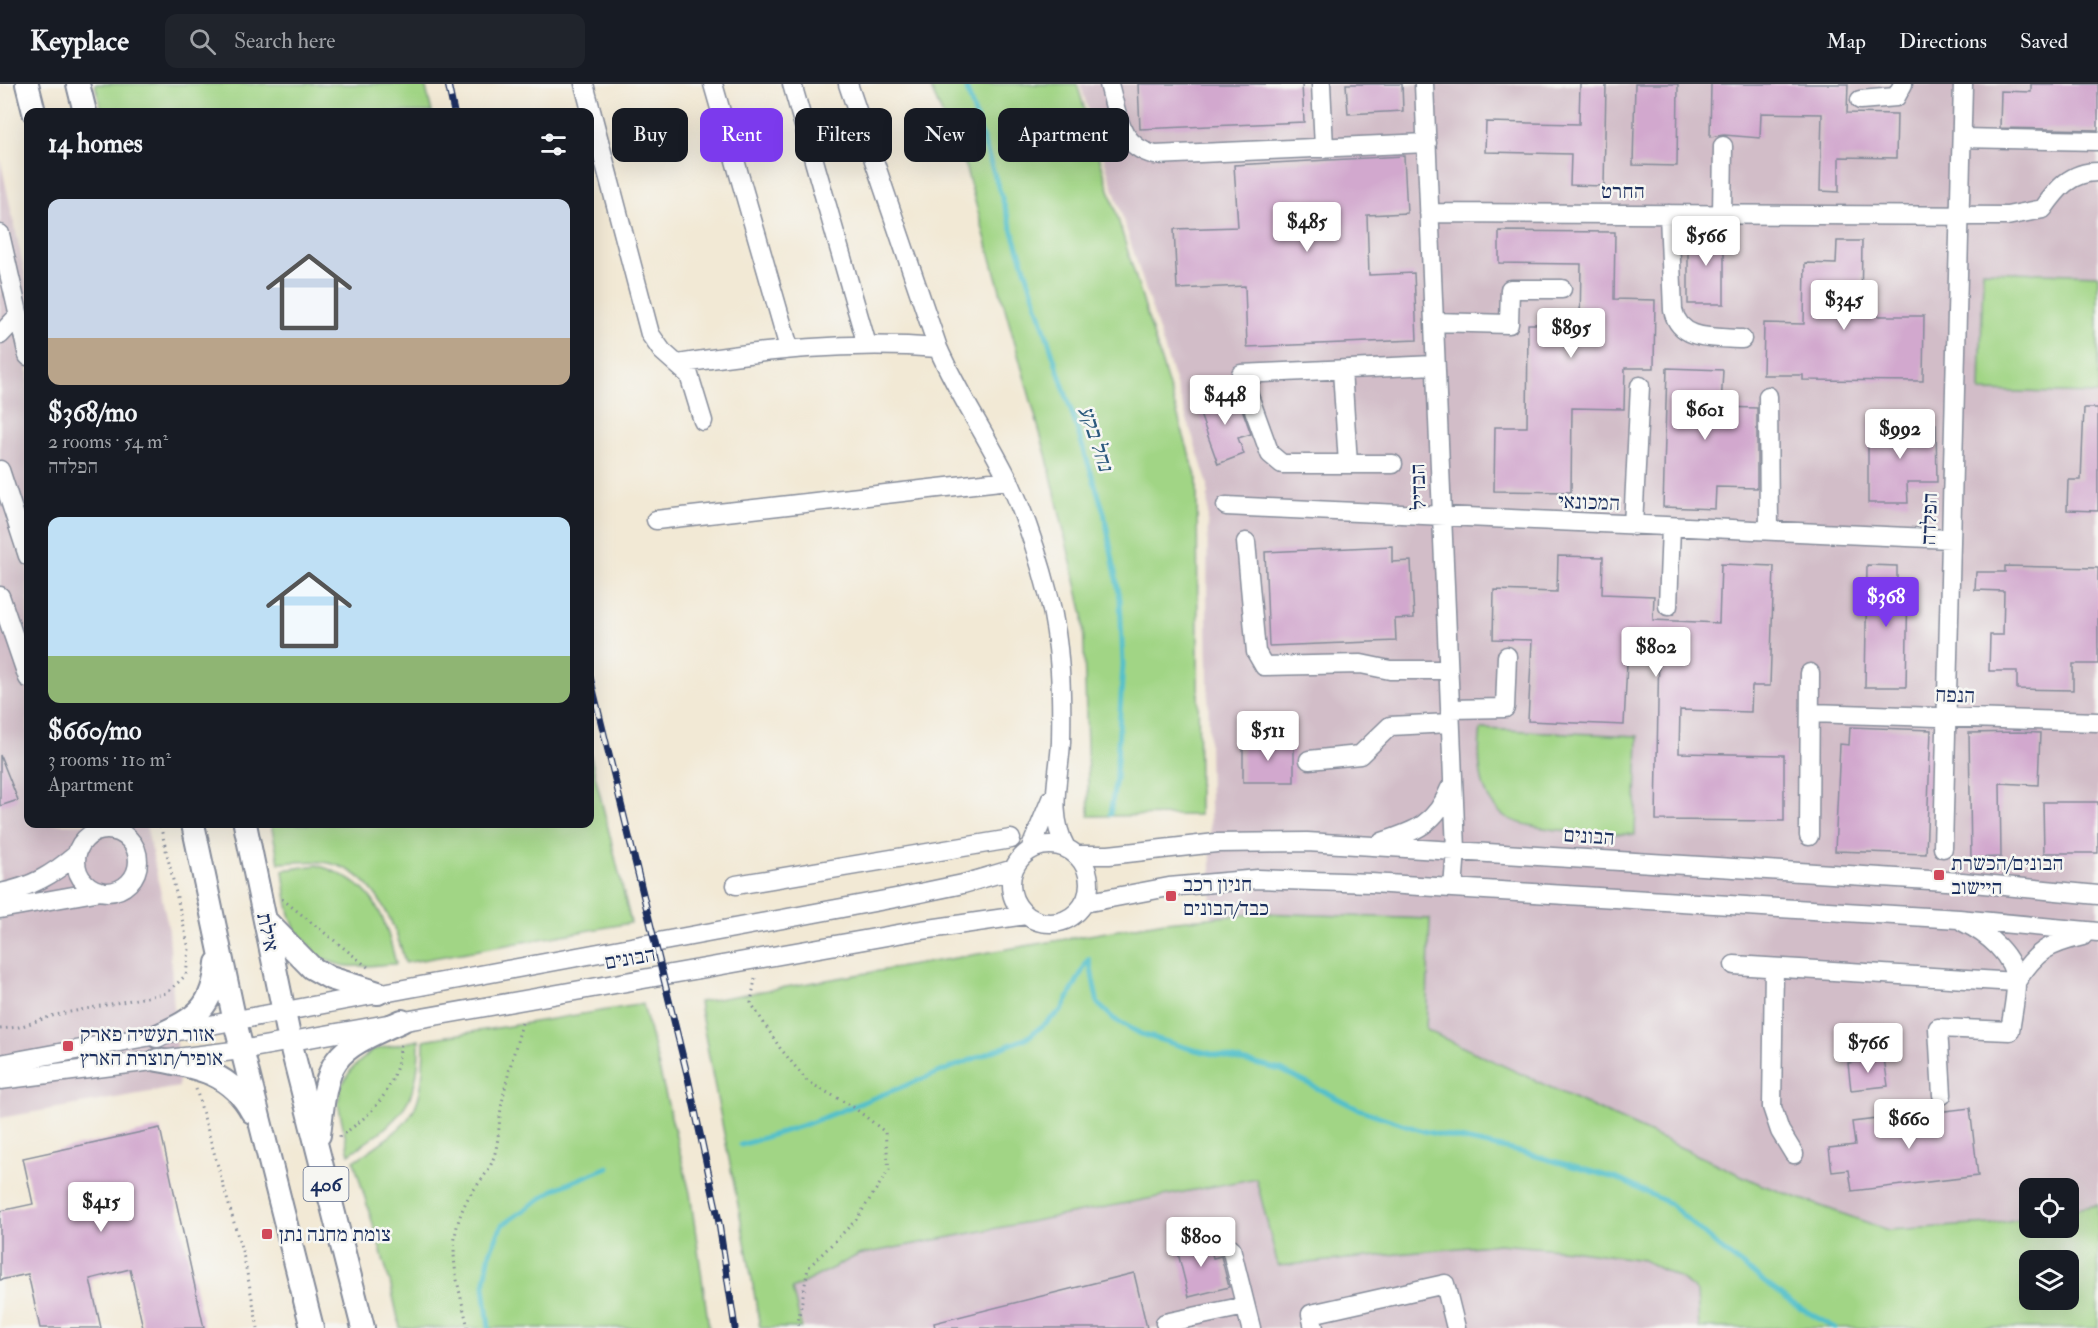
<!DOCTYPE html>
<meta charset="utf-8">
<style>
body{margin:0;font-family:"IM FELL Double Pica","Frank Ruhl Libre",serif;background:#20242c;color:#f1f3f6;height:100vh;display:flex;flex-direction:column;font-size:22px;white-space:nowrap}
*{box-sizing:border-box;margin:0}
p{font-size:20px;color:#9ea1a6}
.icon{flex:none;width:33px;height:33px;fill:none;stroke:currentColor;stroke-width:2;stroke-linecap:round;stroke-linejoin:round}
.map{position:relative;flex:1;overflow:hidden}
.side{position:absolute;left:24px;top:24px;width:570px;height:720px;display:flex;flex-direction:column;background:#171b24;border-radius:12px;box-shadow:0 6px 24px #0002}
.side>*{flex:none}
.top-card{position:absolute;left:612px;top:24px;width:570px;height:54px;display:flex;gap:12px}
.fabs{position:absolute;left:2019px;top:1094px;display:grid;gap:12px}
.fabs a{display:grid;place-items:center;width:60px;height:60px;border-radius:12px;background:#171b24;box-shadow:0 6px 24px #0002;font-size:30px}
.price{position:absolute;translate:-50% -51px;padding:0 14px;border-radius:6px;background:#fff;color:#222;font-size:20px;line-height:39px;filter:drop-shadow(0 2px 3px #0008)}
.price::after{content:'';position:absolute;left:50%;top:36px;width:18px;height:14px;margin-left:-9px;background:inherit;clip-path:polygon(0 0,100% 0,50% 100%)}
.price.on{background:#7c3aed;color:#fff}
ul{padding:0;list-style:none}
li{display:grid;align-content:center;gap:12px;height:318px;padding:0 24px}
li span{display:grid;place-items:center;height:186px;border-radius:12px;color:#555}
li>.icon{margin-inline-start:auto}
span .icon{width:108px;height:108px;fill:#fffc;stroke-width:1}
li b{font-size:26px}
h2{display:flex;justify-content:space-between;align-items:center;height:72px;padding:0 24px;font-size:26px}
.pill{padding:0 21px;border-radius:12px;background:#171b24;box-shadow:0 6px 24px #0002;font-size:21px;line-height:54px}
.pill.on{background:#7c3aed;color:#fff}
header{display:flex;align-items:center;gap:36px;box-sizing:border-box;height:84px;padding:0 30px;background:#171b24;border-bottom:2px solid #363941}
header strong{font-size:28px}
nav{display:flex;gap:33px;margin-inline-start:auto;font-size:21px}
.search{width:420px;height:54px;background:#20242c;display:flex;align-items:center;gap:15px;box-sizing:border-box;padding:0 21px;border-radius:12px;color:#9ea1a6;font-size:22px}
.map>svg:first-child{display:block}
.industrial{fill:#d2bdc8;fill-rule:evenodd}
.green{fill:#a1d585;stroke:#5e8272;stroke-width:1.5;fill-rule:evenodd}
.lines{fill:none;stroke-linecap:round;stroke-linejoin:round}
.stream{stroke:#53c0ca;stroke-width:5}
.building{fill:#d2a8ce}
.minor-casing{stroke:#868c9a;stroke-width:21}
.major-casing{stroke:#868c9a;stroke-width:26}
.path{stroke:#868c9a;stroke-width:3;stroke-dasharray:1.5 4.5;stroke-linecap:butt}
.minor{stroke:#fff;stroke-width:18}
.major{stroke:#fff;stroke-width:22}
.rail-casing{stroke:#1b2f5e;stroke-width:7}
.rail{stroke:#f6f6f2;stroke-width:4.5;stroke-dasharray:14;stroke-linecap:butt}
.poi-dot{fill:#d1495b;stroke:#f6f6f2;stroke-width:2}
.labels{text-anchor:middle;stroke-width:5;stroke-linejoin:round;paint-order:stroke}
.shield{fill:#f6f6f2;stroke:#5d6b8a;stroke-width:1.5}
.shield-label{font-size:20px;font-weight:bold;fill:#1b2f5e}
.street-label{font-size:21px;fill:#1b2f5e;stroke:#f6f6f2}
.poi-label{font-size:21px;fill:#1b2f5e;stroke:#f6f6f2;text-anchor:start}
.water-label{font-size:22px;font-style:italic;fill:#2c5a7e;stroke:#f6f6f2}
</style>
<header>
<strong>Keyplace</strong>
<div class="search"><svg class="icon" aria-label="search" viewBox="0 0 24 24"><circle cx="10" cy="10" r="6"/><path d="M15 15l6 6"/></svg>Search here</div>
<nav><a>Map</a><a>Directions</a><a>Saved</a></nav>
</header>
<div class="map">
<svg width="2098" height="1244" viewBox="0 0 2098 1244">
<rect width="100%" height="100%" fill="#f6f6f2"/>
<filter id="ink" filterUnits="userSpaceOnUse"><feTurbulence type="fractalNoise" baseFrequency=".0167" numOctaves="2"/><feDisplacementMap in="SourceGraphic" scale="12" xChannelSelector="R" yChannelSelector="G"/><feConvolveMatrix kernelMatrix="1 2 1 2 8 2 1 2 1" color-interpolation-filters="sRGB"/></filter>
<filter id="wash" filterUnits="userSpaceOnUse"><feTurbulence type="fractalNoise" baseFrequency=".008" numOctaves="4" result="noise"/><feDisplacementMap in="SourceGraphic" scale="24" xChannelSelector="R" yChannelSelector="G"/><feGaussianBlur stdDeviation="1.35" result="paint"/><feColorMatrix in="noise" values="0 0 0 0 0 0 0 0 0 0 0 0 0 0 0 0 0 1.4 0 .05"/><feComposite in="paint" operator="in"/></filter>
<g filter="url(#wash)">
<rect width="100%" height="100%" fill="#f2e9d5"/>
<path class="industrial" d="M1080,0H2098V1244H804L792,1206L858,1171L1216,1095L1207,534L1208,401ZM2030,1104H2068V1143H2030ZM2030,1176H2068V1215H2030Z
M0,74L28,204V740H146L169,847L179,1003L0,1034Z"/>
<path class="green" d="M95,0H425L432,28H102Z
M929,0H1077L1197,395L1199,731L1089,732L1083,531L1047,374L966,85Z
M1983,187L2098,191V310L1980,307Z
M1481,645L1638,652L1635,751C1604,748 1526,749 1503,731C1478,713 1477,672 1481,645Z
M590,670L631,839L405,879C397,844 377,795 339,782C320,775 299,778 279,779L271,740H590Z
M317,781C374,799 383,826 396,880C379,880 357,885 341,881C291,869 288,828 283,786Z
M1262,829L1430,835L1426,946L1762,1101L1888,1146L1993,1140L2029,1133L2030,1143H2068L2069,1126L2098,1121V1244H1699L1697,1208L1681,1195L1643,1176L1571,1166L1499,1160L1278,1182L1256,1094L858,1171L792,1205L802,1244H760C743,1135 718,1027 699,918L1165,838ZM2030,1176H2068V1215H2030Z
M643,920L690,1109L709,1244H400L390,1198L354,1077C415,1036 423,1032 424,956Z
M419,956C420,1020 399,1037 349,1070L338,1019L341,1002L351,986L372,966Z"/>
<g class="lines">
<path class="stream" d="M965,0L1104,428L1120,515L1123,580L1116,694L1110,730
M1089,875L1098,920L1114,935L1141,950L1191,965L1281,986L1358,1025L1423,1047L1525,1069L1618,1095L1669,1119L1722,1166L1792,1219L1835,1244
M741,1061L807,1040L1027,954L1062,926L1088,876
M489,1244L484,1202L490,1168L502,1141L555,1105L608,1083"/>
</g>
<g id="blocks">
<path class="building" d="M1138,0H1302L1304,38L1140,45Z
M1346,0H1402L1403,27L1348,30Z
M1580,0H1606L1604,102L1570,101L1571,70L1485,68L1486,38L1579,40Z
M1635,0H1678L1677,82L1633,81Z
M1711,0H1848L1847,29L1897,30L1896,74L1839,73V108L1820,107L1822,30L1761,29L1760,54L1724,51L1710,53Z
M2031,0H2098V46L2000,44L2001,7L2031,8Z
M1404,72L1407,129L1367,131L1369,191L1414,189L1417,256L1247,263L1245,202L1177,205L1174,145L1238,143L1234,81Z
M1688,146H1724V220H1688Z
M1499,147L1615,148L1614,215L1655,216L1654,284H1625L1624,325L1572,324L1571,408L1494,407L1495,343H1527L1528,240H1580L1581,180L1499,179Z
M1837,157H1862L1861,232H1924L1923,297L1803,296V291H1763L1764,239L1804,240L1805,179L1836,180Z
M1667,284L1723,286L1721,323L1757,324V404L1716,403L1715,425L1663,423Z
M1236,308L1251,350L1238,354L1244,370L1218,380L1197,322Z
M2084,324H2098V427L2067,426L2068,396H2081Z
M1868,340H1936L1937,398H1907L1908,419H1868Z
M1392,462V478L1411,477L1414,534L1395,535L1396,557L1269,562L1265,468Z
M1558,472L1603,473L1602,510L1654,512L1653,536L1719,539L1721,480L1774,482L1770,602H1752L1751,628L1680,626L1679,669L1784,671V737L1656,736L1659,559L1628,558L1624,641L1528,637L1532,556L1493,555L1494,506L1557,508Z
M1867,481L1897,482V498H1908L1906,603H1865Z
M2005,482L2098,484V580H2073V606L2017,605V587H1989L1990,551H2003L2004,507L1975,506L1976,488H2005Z
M1850,643L1931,646L1926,770L1835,767L1840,660L1849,661Z
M2018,648L2040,649L2038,701L2000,699L2001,773L1971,774L1969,649Z
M1243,658H1294V698H1243Z
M0,671L18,716L0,722Z
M2043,718H2098V769H2044Z
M1884,974L1888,1002L1851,1006L1848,979Z
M1970,1024L1978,1092L1852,1107L1849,1086L1832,1088L1829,1064L1855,1061L1852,1038Z
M160,1044L204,1244H143L130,1185L90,1195L101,1244H40L28,1190L0,1196V1127L33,1120L23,1074Z
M1208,1153L1213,1174L1221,1172L1229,1203L1189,1213L1176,1161Z
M1134,1189L1147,1244H935L934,1239Z"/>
</g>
</g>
<g filter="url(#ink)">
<use href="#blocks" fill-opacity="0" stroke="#868c9a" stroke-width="1.5"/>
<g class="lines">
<defs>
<path id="minor" d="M584,0L650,250L662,267L689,291L703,337
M713,0L789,264
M792,0L867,261
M848,0L938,264C958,310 987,352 1009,397C1026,433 1039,474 1049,513C1061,561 1062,609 1061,658C1059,696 1047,729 1066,764
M1109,0C1118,32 1119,62 1155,71L1427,59
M1321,0L1324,64
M1424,0L1456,766L1453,804
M1860,16L1896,13L1903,0
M1962,54L2098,57
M1429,129L2007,132L2043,125C2057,105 2070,88 2098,88
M1669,130L1673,226C1680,258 1715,253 1742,255
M1722,130L1723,62
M0,150L28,272
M1434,238L1509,240L1510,205H1562
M0,251L19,231
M678,280C765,266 850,257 938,264
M1342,286L1348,380
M1768,312L1769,447
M1393,380H1282L1270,370L1241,290L1435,281
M0,386L28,472
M1226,422L1951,455
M656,436L1009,396
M1633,442L1640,302
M1246,458L1256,568L1264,582L1361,580L1390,586H1448
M0,512L28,594
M1668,522L1671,443
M1450,625L1505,624L1507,572
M1810,629L2098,638
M1309,676L1360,671L1390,642L1450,639
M76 777a31 31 0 1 1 62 0a31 31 0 1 1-62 0Z
M1809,752L1810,589
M1382,758C1416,747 1436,740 1450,704
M1011 800a39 39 0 1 1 78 0a39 39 0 1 1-78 0Z
M1943,764L1963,0
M1030,766L1051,715
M1077,771H1109L1216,759L1307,758L1962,798L2098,811
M736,801L1011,755
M0,809C32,803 52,791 77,770
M1084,819L1169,803L1258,795L1371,799L1959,835L2098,848
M0,825L101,807
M1734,881L2016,898
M1774,884L1772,1023L1780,1047L1794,1070
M2016,898C2036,867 2048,860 2083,852
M0,980L901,813L963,800L1014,785
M0,996L241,966L915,847L1026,831
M1942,1011L1938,944L2010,947C2012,932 2016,915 2016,900C2015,871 1986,849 1963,838
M1231,1164L1251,1244
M1165,1239L1245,1222
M1314,1244L1311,1230L1445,1200L1456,1244"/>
<path id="major" d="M27,0L34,28
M78,0L85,28
M193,740L235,938L312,1244
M245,740L290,957L363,1244
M266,837L312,884L330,894L378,909
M157,952C196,934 213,925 217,879
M158,976C198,983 232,990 252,1028
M319,1051C328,973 329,969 402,937"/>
</defs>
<use href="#minor" class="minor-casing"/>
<use href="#major" class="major-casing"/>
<path class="path" d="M282,815L369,884
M755,894L751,919L780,964L808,998L852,1022L885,1048L889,1086L856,1136L808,1184L797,1244
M0,945L19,943L55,931L167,909L186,891L189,865L160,740
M196,1005L244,1174L258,1244
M339,1053C376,1028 397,1004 401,958
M468,1244C458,1198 444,1165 465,1120C472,1105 486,1093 492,1078C500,1058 498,1039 502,1019C507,991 516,963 523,935"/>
<use href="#minor" class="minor"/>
<use href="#major" class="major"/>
<defs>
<path id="rail" d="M448,0L454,28
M590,593L688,994L718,1133L735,1244"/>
</defs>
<use href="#rail" class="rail-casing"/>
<use href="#rail" class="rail"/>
</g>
</g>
<g class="poi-dot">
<rect x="1933" y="785" width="12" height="12" rx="3"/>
<rect x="1165" y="806" width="12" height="12" rx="3"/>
<rect x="62" y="956" width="12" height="12" rx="3"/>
<rect x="261" y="1144" width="12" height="12" rx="3"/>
</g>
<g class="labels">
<rect class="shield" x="303.5" y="1083" width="45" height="34" rx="4.5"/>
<g class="shield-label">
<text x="326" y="1107">406</text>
</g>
<g class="street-label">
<text x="1623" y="114">החרט</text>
<text transform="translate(1418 403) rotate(-92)" y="7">הבדיל</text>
<text transform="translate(1589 418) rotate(2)" y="7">המכונאי</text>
<text transform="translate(1929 435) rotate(-88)" y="7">הפלדה</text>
<text transform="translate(1955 611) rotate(2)" y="7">הנפח</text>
<text transform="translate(1589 752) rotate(4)" y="7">הבונים</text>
<text transform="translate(268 848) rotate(78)" y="7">אילת</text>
<text transform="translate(630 874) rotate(-10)" y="7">הבונים</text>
</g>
<g class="poi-label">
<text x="1951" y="786">הבונים/הכשרת<tspan x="1951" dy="24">היישוב</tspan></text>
<text x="1183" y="807">חניון רכב<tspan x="1183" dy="24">כבד/הבונים</tspan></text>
<text x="80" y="957">אזור תעשיה פארק<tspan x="80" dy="24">אופיר/תוצרת הארץ</tspan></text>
<text x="279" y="1157">צומת מחנה נתן</text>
</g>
<g class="water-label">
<text transform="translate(1097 354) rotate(72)" y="8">נחל בקע</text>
</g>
</g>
</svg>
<div class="fabs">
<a><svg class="icon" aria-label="locate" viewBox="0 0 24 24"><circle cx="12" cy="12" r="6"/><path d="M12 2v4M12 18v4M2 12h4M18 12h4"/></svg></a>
<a><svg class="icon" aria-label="layers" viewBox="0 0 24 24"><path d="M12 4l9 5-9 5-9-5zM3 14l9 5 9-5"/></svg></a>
</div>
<b class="price" style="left:1307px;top:169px">$485</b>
<b class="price" style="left:1706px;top:183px">$566</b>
<b class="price" style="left:1844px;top:247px">$345</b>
<b class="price" style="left:1571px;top:275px">$895</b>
<b class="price" style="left:1225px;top:342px">$448</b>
<b class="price" style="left:1705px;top:357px">$601</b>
<b class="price" style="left:1900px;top:376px">$992</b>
<b class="price on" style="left:1886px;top:544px">$368</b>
<b class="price" style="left:1656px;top:594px">$802</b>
<b class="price" style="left:1268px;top:678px">$511</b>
<b class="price" style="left:1868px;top:990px">$766</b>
<b class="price" style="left:1909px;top:1066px">$660</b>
<b class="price" style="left:101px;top:1149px">$415</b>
<b class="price" style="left:1201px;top:1184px">$800</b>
<div class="top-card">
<a class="pill">Buy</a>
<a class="pill on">Rent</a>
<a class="pill">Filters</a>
<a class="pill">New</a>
<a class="pill">Apartment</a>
</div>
<section class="side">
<h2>14 homes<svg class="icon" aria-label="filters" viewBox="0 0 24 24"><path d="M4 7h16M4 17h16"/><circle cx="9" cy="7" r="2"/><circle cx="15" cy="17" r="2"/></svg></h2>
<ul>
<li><span style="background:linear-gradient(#c9d6e8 75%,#b9a48a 0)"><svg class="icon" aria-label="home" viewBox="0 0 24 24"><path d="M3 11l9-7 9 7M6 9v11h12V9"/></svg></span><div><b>$368/mo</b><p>2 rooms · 54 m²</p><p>הפלדה</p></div></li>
<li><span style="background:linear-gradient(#bfe0f5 75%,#8fb573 0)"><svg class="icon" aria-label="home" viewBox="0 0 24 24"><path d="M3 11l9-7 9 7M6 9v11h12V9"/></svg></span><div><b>$660/mo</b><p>3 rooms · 110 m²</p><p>Apartment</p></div></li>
</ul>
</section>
</div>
